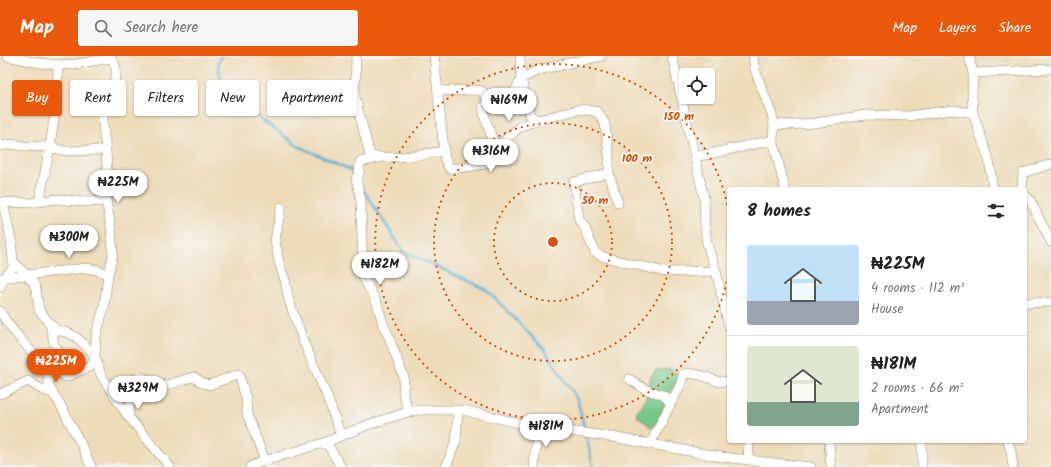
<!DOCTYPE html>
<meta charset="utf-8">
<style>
body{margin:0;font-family:Kalam,sans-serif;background:#f6f6f6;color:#222;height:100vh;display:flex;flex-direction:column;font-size:15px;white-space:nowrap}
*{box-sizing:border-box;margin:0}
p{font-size:13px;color:#767676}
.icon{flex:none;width:22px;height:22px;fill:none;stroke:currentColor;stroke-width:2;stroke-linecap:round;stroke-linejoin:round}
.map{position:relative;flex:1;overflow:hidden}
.panel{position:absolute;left:727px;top:131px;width:300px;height:256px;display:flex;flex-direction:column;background:#fff;border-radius:4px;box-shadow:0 1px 3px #0004}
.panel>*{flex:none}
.hud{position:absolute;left:12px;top:24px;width:380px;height:36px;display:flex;gap:8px}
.fabs{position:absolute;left:679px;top:12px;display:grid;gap:8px}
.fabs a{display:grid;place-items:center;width:36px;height:36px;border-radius:4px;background:#fff;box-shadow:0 1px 3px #0004;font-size:20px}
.price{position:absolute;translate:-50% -34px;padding:0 9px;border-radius:14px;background:#fff;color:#222;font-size:13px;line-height:26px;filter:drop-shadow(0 1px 2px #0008)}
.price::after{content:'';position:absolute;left:50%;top:24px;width:12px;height:9px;margin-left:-6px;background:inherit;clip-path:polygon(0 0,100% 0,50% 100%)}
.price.on{background:#ea580c;color:#fff}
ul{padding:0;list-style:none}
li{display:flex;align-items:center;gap:12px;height:100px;padding:0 20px}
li+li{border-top:1px solid #e0e0e0}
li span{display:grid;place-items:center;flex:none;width:112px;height:80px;border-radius:4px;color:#555}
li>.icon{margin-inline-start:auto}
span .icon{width:48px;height:48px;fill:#fffc;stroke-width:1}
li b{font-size:17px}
h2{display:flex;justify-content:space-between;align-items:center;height:48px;padding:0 20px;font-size:17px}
.tag{padding:0 14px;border-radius:4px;background:#fff;box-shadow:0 1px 3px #0004;font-size:14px;line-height:36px}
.tag.on{background:#ea580c;color:#fff}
header{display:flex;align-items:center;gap:24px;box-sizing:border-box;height:56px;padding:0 20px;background:#ea580c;color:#fff}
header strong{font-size:19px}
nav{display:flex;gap:22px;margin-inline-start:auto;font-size:14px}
.search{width:280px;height:36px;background:#f6f6f6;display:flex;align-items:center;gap:10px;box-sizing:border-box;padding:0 14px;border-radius:4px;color:#767676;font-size:15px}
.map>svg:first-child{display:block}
.green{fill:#74c78a;stroke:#587854}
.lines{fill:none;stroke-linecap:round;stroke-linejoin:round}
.stream{stroke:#53b1d1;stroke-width:2.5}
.minor-casing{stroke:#94836c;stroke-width:10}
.minor{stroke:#fff;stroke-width:9}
.ring{fill:none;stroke:#d7540e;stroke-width:2;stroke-dasharray:2 4}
.centre{fill:#d7540e;stroke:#f6f6f2;stroke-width:2}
.ring-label{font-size:12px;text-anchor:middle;font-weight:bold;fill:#d7540e;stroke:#f6f6f2;stroke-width:3.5;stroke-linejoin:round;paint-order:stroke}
</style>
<header>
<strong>Map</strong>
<div class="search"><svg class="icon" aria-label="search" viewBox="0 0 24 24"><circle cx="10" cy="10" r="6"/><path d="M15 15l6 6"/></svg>Search here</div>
<nav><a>Map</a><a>Layers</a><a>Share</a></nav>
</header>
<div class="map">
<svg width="1051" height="411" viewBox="0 0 1051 411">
<rect width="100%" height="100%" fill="#f6f6f2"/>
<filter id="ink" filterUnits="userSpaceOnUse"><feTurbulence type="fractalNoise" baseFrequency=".025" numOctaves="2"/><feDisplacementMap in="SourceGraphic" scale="8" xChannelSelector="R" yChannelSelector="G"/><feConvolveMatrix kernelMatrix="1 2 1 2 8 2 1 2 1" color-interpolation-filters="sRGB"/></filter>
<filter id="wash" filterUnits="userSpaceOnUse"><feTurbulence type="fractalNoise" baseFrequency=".012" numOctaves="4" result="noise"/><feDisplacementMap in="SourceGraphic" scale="16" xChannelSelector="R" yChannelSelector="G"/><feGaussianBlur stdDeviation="0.9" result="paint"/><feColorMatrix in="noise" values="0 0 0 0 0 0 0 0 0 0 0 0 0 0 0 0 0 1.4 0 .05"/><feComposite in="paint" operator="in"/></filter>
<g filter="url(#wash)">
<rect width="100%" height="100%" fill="#eedcb9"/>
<path class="green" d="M670,313L677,317C678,325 673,329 671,335C664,349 661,359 652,372L650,371C647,365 638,365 636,357L645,345L651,321L656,314Z"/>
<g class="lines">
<path class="stream" d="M221,0L218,8L223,35L298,90L351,114L355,120
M361,130L403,195L487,234L545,294L577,343L585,374
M586,379L593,411"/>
</g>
</g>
<g filter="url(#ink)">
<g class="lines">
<defs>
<path id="minor" d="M7,0C30,5 52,11 75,8C87,7 99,3 112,2
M111,0L116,12V20L103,55V70L106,94L108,128L106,145L111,171L113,199L108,219L104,251L96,280L95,301L101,319L114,339L128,360L170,411
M356,0L355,42L370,99C390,105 424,98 444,95
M434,0L445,104L450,113C457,112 482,110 487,107C507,97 480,65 484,50C485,48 486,46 487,44L509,39L515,35L521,23L538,14L601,0
M520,0L521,23L530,59L538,64
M672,0L704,142L705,172L707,188L716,215L729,271
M753,0L755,14L772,59L774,68L773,84L785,133
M969,0L973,17L972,39L973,57L989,104L993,133
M973,17L1051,13
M438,35L474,34L482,35L487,44
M774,68L788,69L815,67L866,59L908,60L953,54L973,57
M0,88L1,90L12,88L23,90L50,91L65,95L106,94
M495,93L521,70L538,64L581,53L598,56L605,68L609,99V117L574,126L579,164L585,172L595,197L604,201L665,216L716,215
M695,101L773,84
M378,102L360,106L359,119L356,122L361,145L363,221L377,247L383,268L389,281L404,322L403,336L408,356
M609,117L618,147
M1022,133L1023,117L1051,108
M1025,139L1030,144L1051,186
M0,146L30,147L57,143L85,146L106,145
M39,146L50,91L57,43L58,9
M281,151L275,184L279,207L285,224L289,245L304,287L327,340L341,380
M13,205L33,226L36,233L39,254L50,268L58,275C75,275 83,289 95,298
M0,222L86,212L97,214L108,219
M0,231L5,221L13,211V205L11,183L3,147
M1025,247L1051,246
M0,255C8,270 20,283 31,295C37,300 45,301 48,308L49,329L51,334L61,350L83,392L91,411
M50,268L54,287L58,295V302L61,317L64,320L67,321L91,310L95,302
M629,323L647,334L663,339L668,344L672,346
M0,338L28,325L41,333L52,337
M128,360L131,343V336L137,322C149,318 147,330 156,330C169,331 182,323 194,321L203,327L209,329L239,318L246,342L247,358L265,405
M829,385L831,411
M922,385V411
M1008,385L1011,395L1013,411
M326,386L341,411
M650,388L681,328L683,318L686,317L700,319L720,326L729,325
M748,404L749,385
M250,411L258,407L326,386L370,368L408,356L420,354H463L527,369L612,381L722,401L811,411
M446,411L456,385L458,354
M534,411L538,370"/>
</defs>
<use href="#minor" class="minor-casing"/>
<use href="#minor" class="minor"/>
</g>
</g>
<g class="ring">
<circle cx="553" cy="186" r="59"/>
<circle cx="553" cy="186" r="119"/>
<path d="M729 214A178 178 0 1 1 729 158"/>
</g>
<circle cx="553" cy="186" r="6" class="centre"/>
<g class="ring-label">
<text x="679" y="64">150 m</text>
<text x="637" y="106">100 m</text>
<text x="595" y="148">50 m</text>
</g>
</svg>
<div class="fabs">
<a><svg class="icon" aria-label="locate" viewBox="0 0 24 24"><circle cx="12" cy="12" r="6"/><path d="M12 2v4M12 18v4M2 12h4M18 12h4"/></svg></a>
</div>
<b class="price" style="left:509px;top:66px">₦169M</b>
<b class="price" style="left:491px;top:117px">₦316M</b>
<b class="price" style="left:118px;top:148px">₦225M</b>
<b class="price" style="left:69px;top:203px">₦300M</b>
<b class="price" style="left:380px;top:230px">₦182M</b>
<b class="price on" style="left:56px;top:327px">₦225M</b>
<b class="price" style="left:138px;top:354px">₦329M</b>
<b class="price" style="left:546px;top:392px">₦181M</b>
<div class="hud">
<a class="tag on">Buy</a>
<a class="tag">Rent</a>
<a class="tag">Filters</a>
<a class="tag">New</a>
<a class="tag">Apartment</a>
</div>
<section class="panel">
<h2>8 homes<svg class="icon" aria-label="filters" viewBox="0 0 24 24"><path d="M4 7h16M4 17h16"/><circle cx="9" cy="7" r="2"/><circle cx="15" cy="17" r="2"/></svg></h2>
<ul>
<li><span style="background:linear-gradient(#bfe0f5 70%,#9aa5b1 0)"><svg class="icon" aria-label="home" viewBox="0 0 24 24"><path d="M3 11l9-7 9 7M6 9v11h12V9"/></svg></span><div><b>₦225M</b><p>4 rooms · 112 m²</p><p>House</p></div></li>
<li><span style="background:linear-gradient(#dfe7d0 70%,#7fa58c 0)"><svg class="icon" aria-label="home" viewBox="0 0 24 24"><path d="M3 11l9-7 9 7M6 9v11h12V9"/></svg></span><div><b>₦181M</b><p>2 rooms · 66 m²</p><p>Apartment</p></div></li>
</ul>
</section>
</div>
